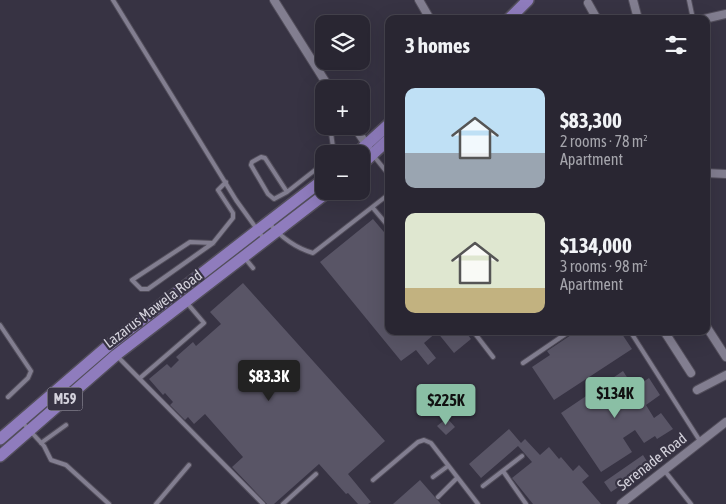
<!DOCTYPE html>
<meta charset="utf-8">
<style>
body{margin:0;font-family:"Asap Condensed",sans-serif;background:#35323e;color:#f1f3f6;height:100vh;display:flex;flex-direction:column;font-size:19px;white-space:nowrap}
*{box-sizing:border-box;margin:0}
p{font-size:16px;color:#a5a5ac}
.icon{flex:none;width:28px;height:28px;fill:none;stroke:currentColor;stroke-width:2;stroke-linecap:round;stroke-linejoin:round}
.map{position:relative;flex:1;overflow:hidden}
.details{position:absolute;left:385px;top:15px;width:325px;height:320px;display:flex;flex-direction:column;background:#292632;border-radius:10px;box-shadow:0 5px 20px #0002,0 0 0 1px #45434d}
.details>*{flex:none}
.tools{position:absolute;left:315px;top:15px;display:grid;gap:10px}
.tools a{display:grid;place-items:center;width:55px;height:55px;border-radius:10px;background:#292632;box-shadow:0 5px 20px #0002,0 0 0 1px #45434d;font-size:25px}
.price{position:absolute;translate:-50% -42px;padding:0 11px;border-radius:5px;background:#8abfa5;color:#111;font-size:16px;line-height:32px;filter:drop-shadow(0 1px 2px #0008)}
.price::after{content:'';position:absolute;left:50%;top:30px;width:15px;height:11px;margin-left:-8px;background:inherit;clip-path:polygon(0 0,100% 0,50% 100%)}
.price.selected{background:#222;color:#fff}
ul{padding:0;list-style:none}
li{display:flex;align-items:center;gap:15px;height:125px;padding:0 20px}
li span{display:grid;place-items:center;flex:none;width:140px;height:100px;border-radius:10px;color:#555}
li>.icon{margin-inline-start:auto}
span .icon{width:60px;height:60px;fill:#fffc;stroke-width:1}
li b{font-size:21px}
h2{display:flex;justify-content:space-between;align-items:center;height:60px;padding:0 20px;font-size:21px}
.map>svg:first-child{display:block}
.building{fill:#595566}
.lines{fill:none;stroke-linecap:round;stroke-linejoin:round}
.lane-casing{stroke:#524e5b;stroke-width:6}
.street-casing{stroke:#524e5b;stroke-width:10}
.primary-casing{stroke:#524e5b;stroke-width:14}
.lane{stroke:#827e90;stroke-width:4}
.street{stroke:#827e90;stroke-width:8}
.primary{stroke:#8f7cbd;stroke-width:11}
.labels{text-anchor:middle;stroke-width:4.5;stroke-linejoin:round;paint-order:stroke}
.shield{fill:#373343;stroke:#a5a2ae;stroke-width:1}
.shield-label{font-size:14px;font-weight:bold;fill:#d4d2dc}
.street-label{font-size:15px;fill:#d4d2dc;stroke:#373343}
</style>
<div class="map">
<svg width="726" height="504" viewBox="0 0 726 504">
<rect width="100%" height="100%" fill="#373343"/>
<path class="building" d="M373,219L389,238V331H465L471,339L454,353L437,332L424,343L436,358L428,365L416,350L401,361L320,262Z
M243,283L385,441L348,474L371,502L368,504H358L348,493L346,494L319,464L274,504H267L232,467L243,457L205,414L194,424L188,417L185,420L170,405L173,402L165,393L163,395L149,379L167,364L171,368L179,360L176,357L193,342L196,346L221,324L210,312Z
M577,331H620L632,349L554,400L532,367L550,355L547,351Z
M623,371L634,388L649,378L660,395L646,405L654,418L661,413L673,429L657,439L655,436L644,443L635,430L623,438L632,452L601,472L561,413Z
M447,418L455,427L446,435L437,426Z
M509,429L521,443L525,439L540,455L549,447L559,459L561,457L573,471L579,465L589,476L582,482L601,504H533L512,478L532,462L518,446L481,478L469,464Z
M643,455L650,466L611,492L604,482Z
M420,480L441,504H393Z"/>
<g class="lines">
<defs>
<path id="lane" d="M113,0L236,200L264,239
M689,0L693,19
M330,126L334,154
M373,155L389,175
M287,192L265,158L261,157L252,162L251,165L268,194L274,199L287,192L324,163
M373,208L389,227
M269,223C280,236 296,248 313,253L389,194
M213,243L190,242L132,280L141,289H148L213,243L233,218V213L218,190L226,182
M244,257L253,268
M0,325L31,371L28,378L8,397
M473,331L493,357
M630,331L700,441
M118,357L263,504
M523,363L570,331
M140,378L204,323L187,303
M22,422L44,446L51,460L66,465L109,504
M41,443L66,425
M664,470L691,504
M503,471L526,504
M433,477L448,466
M373,480L418,442L424,440L431,443L478,504
M483,486L522,456
M438,497L457,478
M156,504L189,465
M283,504L316,474"/>
<path id="street" d="M274,0L330,89
M419,0L430,19
M633,0L638,19
M588,3L597,19
M704,19L726,14
M354,126L368,147
M706,173L726,174
M706,326L726,357
M664,331L691,373
M697,390L726,375
M621,504L726,422"/>
<path id="primary" d="M509,19L528,0
M356,154L389,124
M361,165L389,139
M0,439L108,346L324,179
M0,456L116,355L329,191"/>
</defs>
<use href="#lane" class="lane-casing"/>
<use href="#street" class="street-casing"/>
<use href="#primary" class="primary-casing"/>
<use href="#lane" class="lane"/>
<use href="#street" class="street"/>
<use href="#primary" class="primary"/>
</g>
<g class="labels">
<rect class="shield" x="47.5" y="387.5" width="35" height="23" rx="4"/>
<g class="shield-label">
<text x="65" y="404">M59</text>
</g>
<g class="street-label">
<text transform="translate(153 309) rotate(-37)" y="5">Lazarus Mawela Road</text>
<text transform="translate(652 462) rotate(-38)" y="5">Serenade Road</text>
</g>
</g>
</svg>
<div class="tools">
<a><svg class="icon" aria-label="layers" viewBox="0 0 24 24"><path d="M12 4l9 5-9 5-9-5zM3 14l9 5 9-5"/></svg></a>
<a>+</a>
<a>−</a>
</div>
<b class="price selected" style="left:269px;top:402px">$83.3K</b>
<b class="price" style="left:615px;top:419px">$134K</b>
<b class="price" style="left:446px;top:426px">$225K</b>
<section class="details">
<h2>3 homes<svg class="icon" aria-label="filters" viewBox="0 0 24 24"><path d="M4 7h16M4 17h16"/><circle cx="9" cy="7" r="2"/><circle cx="15" cy="17" r="2"/></svg></h2>
<ul>
<li><span style="background:linear-gradient(#bfe0f5 65%,#9aa5b1 0)"><svg class="icon" aria-label="home" viewBox="0 0 24 24"><path d="M3 11l9-7 9 7M6 9v11h12V9"/></svg></span><div><b>$83,300</b><p>2 rooms · 78 m²</p><p>Apartment</p></div></li>
<li><span style="background:linear-gradient(#dfe7d0 75%,#c2b280 0)"><svg class="icon" aria-label="home" viewBox="0 0 24 24"><path d="M3 11l9-7 9 7M6 9v11h12V9"/></svg></span><div><b>$134,000</b><p>3 rooms · 98 m²</p><p>Apartment</p></div></li>
</ul>
</section>
</div>
